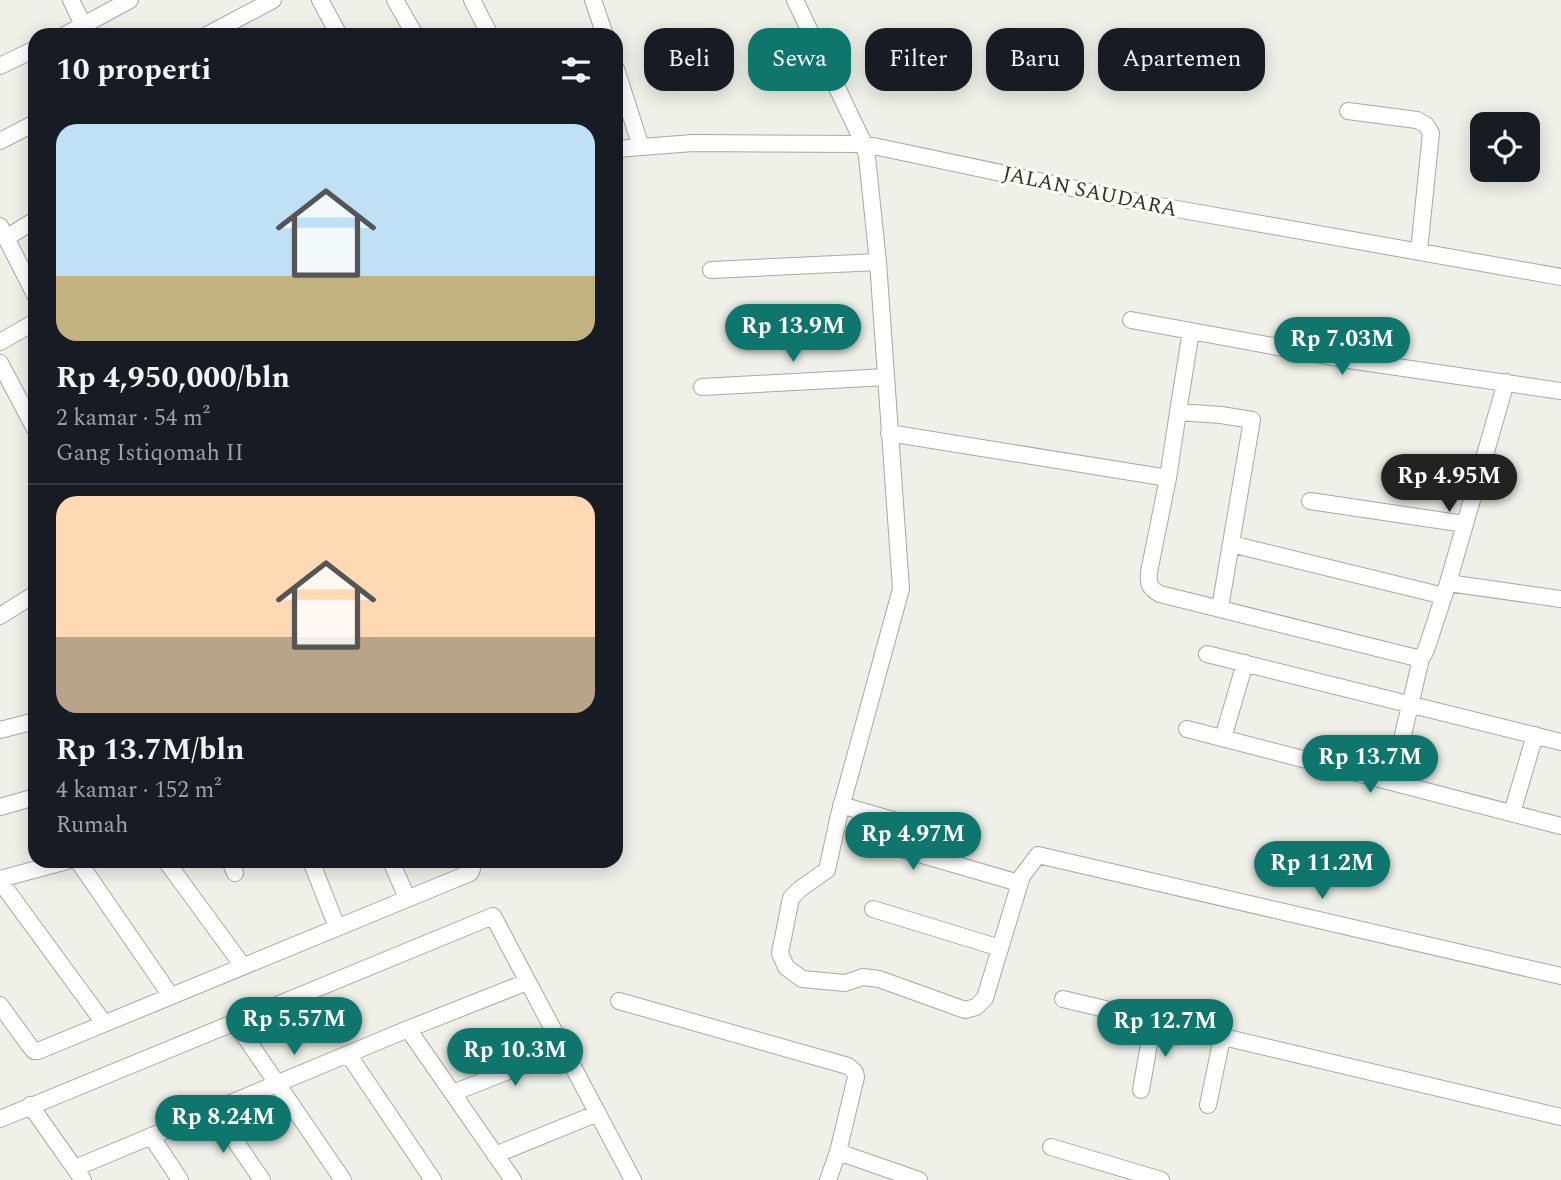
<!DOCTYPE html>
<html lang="id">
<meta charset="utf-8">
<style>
body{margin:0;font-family:Spectral,serif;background:#20242c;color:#f1f3f6;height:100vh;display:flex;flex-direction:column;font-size:26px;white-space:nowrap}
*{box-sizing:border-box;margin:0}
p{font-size:23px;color:#9ea1a6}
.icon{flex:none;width:38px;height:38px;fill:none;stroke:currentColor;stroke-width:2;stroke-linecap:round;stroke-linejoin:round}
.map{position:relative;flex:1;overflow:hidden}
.drawer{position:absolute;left:28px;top:28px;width:595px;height:840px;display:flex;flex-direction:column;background:#171b24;border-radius:21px;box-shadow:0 4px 18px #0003}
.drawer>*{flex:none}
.guide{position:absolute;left:644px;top:28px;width:665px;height:63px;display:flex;gap:14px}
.fabs{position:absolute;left:1470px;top:112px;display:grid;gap:14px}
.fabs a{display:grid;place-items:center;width:70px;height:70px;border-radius:14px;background:#171b24;box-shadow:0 4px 18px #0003;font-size:35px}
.price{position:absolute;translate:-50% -60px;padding:0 16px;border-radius:24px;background:#0f766e;color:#fff;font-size:23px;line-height:46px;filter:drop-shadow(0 2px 4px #0008)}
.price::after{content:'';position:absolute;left:50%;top:42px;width:21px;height:16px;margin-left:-10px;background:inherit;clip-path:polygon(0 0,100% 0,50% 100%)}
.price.on{background:#222;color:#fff}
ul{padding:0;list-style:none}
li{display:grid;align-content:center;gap:14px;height:371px;padding:0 28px}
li+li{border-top:2px solid #363941}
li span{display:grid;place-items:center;height:217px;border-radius:21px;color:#555}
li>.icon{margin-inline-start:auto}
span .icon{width:126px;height:126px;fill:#fffc;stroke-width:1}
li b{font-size:30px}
h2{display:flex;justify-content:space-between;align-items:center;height:84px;padding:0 28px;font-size:30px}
.pill{padding:0 24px;border-radius:21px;background:#171b24;box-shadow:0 4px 18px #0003;font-size:24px;line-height:63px}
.pill.on{background:#0f766e;color:#fff}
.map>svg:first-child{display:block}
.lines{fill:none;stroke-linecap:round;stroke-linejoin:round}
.minor-casing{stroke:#a7a9a1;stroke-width:18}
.minor{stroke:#fff;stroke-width:16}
.labels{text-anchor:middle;stroke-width:6;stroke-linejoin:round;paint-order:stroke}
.street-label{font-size:21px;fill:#30312d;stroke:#fcfef6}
</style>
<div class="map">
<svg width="1561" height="1180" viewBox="0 0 1561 1180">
<rect width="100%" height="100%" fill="#eff1e8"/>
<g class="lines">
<defs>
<path id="minor" d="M71,0L88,35
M320,0L339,35
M395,0L415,35
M472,0L490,35
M593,0L605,35
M795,0L864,144L867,157L878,262L901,589L839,815L827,870L800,889L791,898L780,953L786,967L802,979L845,983L863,977L879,979L965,1010L976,1007L985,998L1022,876L1038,855L1561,976
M65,35L130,0
M207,35L273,0
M0,66L35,49
M616,69L641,147
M1348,111L1417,120L1426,125L1431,133L1419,251
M0,141L35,123
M616,149L693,143L864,144L1143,203L1561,277
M0,226L35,295
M6,238L35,220
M711,270L878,262
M1131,320L1349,360L1561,391
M0,342L35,322
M0,363L35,429
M702,387L886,377
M1178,412L1191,331
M889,433L1168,478
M1310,501L1465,524
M1231,544L1444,596
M1448,583L1561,599
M1220,608L1252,420L1221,415L1178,412L1168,478L1149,572C1148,584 1149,588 1160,594L1421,659
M0,616L35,594
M1207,654L1561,742
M1187,729L1561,826
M0,730L35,721
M1223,738L1245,663
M1392,781L1421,659L1426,650L1448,583L1506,382
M841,805L903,823L895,847L1019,883
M0,807L35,797
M1512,813L1535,735
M78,861L171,996
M166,861L243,966
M230,861L235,873
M311,861L337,927
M391,861L407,898
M0,879L67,861
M0,881L104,1023
M873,909L1000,948
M1063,999L1561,1117
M619,1001L848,1066L855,1072L856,1077L838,1152
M0,1005L29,1045L34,1051H38L470,873L472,869L469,861
M235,1022L343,1180
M408,1029L513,1180
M348,1054L433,1180
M1141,1090L1153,1021
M453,1093L564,1049
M30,1105L83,1180
M1208,1105L1222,1038
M214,1110L262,1180
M0,1119L493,916L633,1180
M151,1136L180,1180
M1051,1147L1161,1180
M495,1155L598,1113
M75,1168L408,1029L527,982
M828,1180L838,1152L919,1180"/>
</defs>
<use href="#minor" class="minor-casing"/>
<use href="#minor" class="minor"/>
</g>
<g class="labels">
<g class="street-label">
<text transform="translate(1090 191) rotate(12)" y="7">JALAN SAUDARA</text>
</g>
</g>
</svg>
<div class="fabs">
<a><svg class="icon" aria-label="locate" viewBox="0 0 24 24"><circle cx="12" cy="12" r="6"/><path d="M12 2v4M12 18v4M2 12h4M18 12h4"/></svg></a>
</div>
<b class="price" style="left:793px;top:364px">Rp 13.9M</b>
<b class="price" style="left:1342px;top:377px">Rp 7.03M</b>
<b class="price on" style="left:1449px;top:514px">Rp 4.95M</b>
<b class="price" style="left:1370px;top:795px">Rp 13.7M</b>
<b class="price" style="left:913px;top:872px">Rp 4.97M</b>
<b class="price" style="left:1322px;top:901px">Rp 11.2M</b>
<b class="price" style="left:294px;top:1057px">Rp 5.57M</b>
<b class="price" style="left:1165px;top:1059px">Rp 12.7M</b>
<b class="price" style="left:515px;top:1088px">Rp 10.3M</b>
<b class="price" style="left:223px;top:1155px">Rp 8.24M</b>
<div class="guide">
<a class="pill">Beli</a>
<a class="pill on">Sewa</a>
<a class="pill">Filter</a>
<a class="pill">Baru</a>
<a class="pill">Apartemen</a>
</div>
<section class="drawer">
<h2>10 properti<svg class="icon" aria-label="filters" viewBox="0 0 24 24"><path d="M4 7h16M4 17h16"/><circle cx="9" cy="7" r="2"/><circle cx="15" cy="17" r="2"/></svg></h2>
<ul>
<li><span style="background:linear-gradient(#bfe0f5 70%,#c2b280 0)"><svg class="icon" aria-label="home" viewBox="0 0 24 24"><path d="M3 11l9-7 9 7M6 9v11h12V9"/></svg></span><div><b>Rp 4,950,000/bln</b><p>2 kamar · 54 m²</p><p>Gang Istiqomah II</p></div></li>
<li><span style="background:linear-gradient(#ffd9b3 65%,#b9a48a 0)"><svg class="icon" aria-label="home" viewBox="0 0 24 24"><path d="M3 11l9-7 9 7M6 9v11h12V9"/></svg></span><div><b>Rp 13.7M/bln</b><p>4 kamar · 152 m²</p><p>Rumah</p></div></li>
</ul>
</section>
</div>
